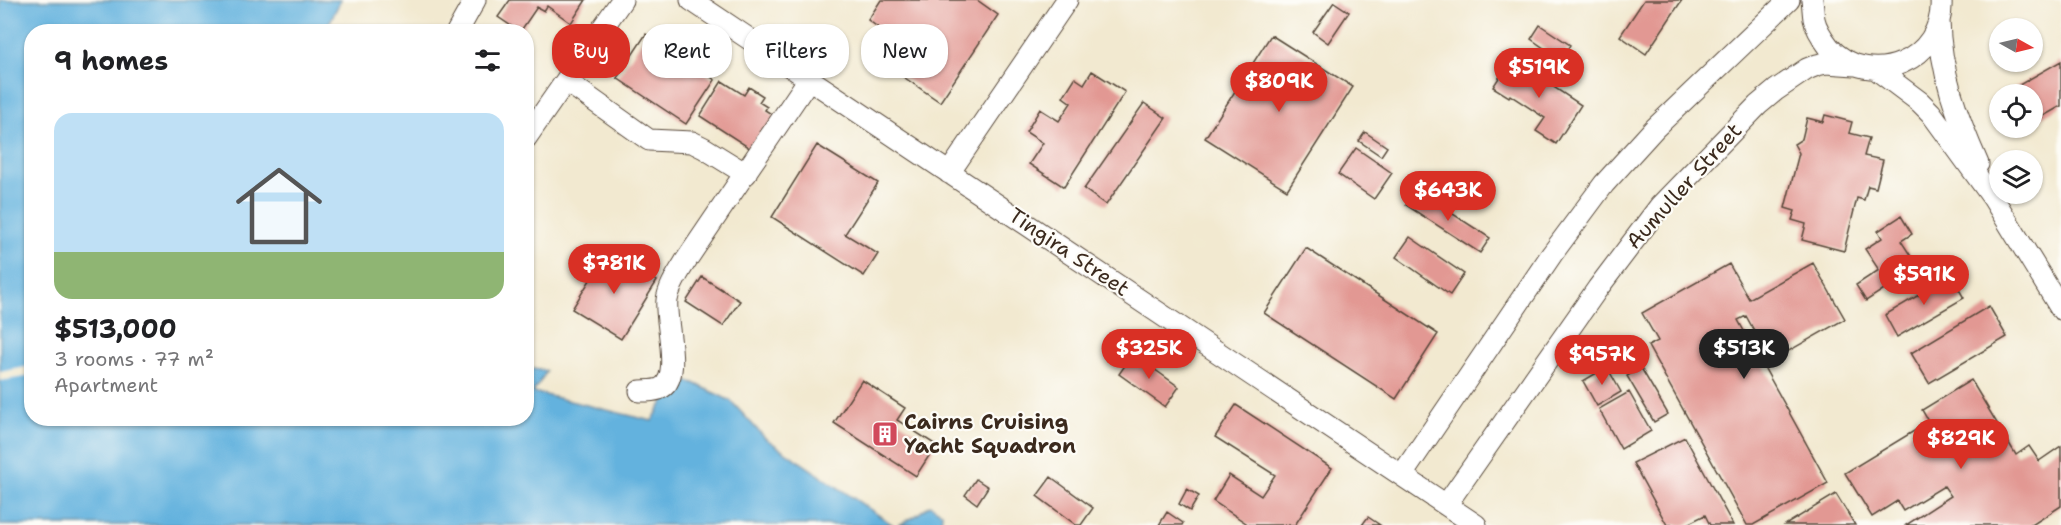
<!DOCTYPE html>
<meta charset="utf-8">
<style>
body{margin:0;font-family:"Shantell Sans",sans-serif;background:#f6f6f6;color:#202124;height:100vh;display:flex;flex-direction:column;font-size:22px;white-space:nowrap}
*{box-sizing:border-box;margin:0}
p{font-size:20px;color:#757577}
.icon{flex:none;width:33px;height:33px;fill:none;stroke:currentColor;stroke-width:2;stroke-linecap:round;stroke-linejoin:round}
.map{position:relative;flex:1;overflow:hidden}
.sheet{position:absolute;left:24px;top:24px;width:510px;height:402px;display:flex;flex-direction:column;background:#fff;border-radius:24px;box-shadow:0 2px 4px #0004}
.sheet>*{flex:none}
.guide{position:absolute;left:552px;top:24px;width:570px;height:54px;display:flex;gap:12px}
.needle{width:39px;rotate:98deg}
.controls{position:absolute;left:1989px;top:18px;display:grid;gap:12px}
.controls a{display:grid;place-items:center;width:54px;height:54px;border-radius:50%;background:#fff;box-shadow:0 2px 4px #0004;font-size:30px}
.price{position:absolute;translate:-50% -51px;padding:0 14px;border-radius:21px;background:#d93025;color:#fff;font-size:20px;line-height:39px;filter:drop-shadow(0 2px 3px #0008)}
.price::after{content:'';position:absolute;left:50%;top:36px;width:18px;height:14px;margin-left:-9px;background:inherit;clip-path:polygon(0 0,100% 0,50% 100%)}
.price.active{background:#222;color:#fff}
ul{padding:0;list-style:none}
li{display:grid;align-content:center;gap:12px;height:318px;padding:0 30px}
li span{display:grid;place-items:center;height:186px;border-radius:18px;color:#555}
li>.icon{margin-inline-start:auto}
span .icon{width:108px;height:108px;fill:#fffc;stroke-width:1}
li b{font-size:26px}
h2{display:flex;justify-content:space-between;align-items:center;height:72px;padding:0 30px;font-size:26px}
.tag{padding:0 21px;border-radius:24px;background:#fff;box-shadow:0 2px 4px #0004;font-size:21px;line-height:54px}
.tag.active{background:#d93025;color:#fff}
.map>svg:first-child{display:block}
.water{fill:#64b2de;stroke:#506e7e;stroke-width:1.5}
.pier{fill:#f2e9d0}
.building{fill:#e29893}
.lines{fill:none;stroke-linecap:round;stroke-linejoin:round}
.minor-casing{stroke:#564739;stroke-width:23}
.minor{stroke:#fff;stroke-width:21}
.labels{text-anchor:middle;stroke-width:4.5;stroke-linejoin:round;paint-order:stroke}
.street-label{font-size:21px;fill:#3b2a1e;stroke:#fdfcf7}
.poi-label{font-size:21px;font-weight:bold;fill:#3b2a1e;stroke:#fdfcf7;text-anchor:start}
</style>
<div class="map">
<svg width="2061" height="525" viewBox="0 0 2061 525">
<rect width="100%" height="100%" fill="#fdfcf7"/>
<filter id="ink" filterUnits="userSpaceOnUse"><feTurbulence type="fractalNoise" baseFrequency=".0167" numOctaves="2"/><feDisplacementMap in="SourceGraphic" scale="12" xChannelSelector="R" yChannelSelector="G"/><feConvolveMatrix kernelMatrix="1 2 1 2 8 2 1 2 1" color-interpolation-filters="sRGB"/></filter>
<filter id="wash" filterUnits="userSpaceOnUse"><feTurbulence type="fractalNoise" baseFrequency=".008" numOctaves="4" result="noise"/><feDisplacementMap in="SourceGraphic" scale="24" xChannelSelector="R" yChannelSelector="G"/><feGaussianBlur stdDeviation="1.35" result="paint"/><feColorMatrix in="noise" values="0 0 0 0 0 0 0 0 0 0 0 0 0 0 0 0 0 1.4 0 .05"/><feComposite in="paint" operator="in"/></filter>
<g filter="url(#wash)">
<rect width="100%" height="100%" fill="#f2e9d0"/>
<path class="water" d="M0,0H341L325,31L32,32V418H526L527,368L547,371L533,392L652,421L677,379L694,383L731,401L765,438L893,525H0Z
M930,505L942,513L941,525H899L914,517Z"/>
<path class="pier" d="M31,366V376L0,381V372Z"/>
<g id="blocks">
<path class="building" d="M510,0H586L571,23L547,6L544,11L537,7L520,32L498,17Z
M881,0H977L998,15L940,102L876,58L890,36L868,20Z
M1644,0H1682L1646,54L1620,36Z
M1334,2L1349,12L1328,43L1313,32Z
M1540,25L1570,45L1561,60L1531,39Z
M646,34L715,80L686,124L617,78Z
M1271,35L1353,87L1287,190L1205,138Z
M1511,59L1581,105L1556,144L1536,131L1545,118L1510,95L1509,97L1493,87Z
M2061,61V106L2033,122L2032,94H2017L2014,88Z
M1092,71L1125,92L1064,187L1029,164L1043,143L1026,132L1040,109L1059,121L1071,103L1063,97L1075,78L1084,84Z
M722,81L744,95L749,87L763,96L759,102L767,107L765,110L776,117L754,151L700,116Z
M1144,103L1166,118L1106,205L1084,189Z
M1825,115L1852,122L1849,133L1869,138L1864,156L1883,160L1876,188L1868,186L1864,200L1857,198L1844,251L1802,240L1806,224L1792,220L1795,211L1785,208L1799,153L1794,144L1802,139L1807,118L1823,122Z
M1365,132L1387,147L1381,156L1359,141Z
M817,145L878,183L845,234L878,254L864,276L772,217Z
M1356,148L1392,173L1374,199L1338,174Z
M1416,190L1490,238L1480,253L1406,205Z
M1901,216L1912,234L1901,241L1918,267L1866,301L1856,285L1879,270L1865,249L1882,238L1878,231Z
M1410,237L1464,274L1450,295L1396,257Z
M1306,248L1438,334L1396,399L1264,313Z
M608,251L657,281L621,339L572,309Z
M1813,263L1845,319L1771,361L1746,316L1738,320L1828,483L1753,525H1747L1648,346L1658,341L1642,313L1729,264L1749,299Z
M1951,276L1964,298L1897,337L1885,315Z
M702,277L740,301L723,326L686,302Z
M1989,306L2007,337L1929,383L1911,353Z
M1133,354L1179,387L1165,407L1119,374Z
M1607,367L1621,392L1597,406L1583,381Z
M1641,368L1668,414L1654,422L1627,376Z
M862,380L905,408L897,420L936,445L916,476L834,423Z
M1971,380L2016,455L2029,446L2039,461L2061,446V506L2032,525H1906L1951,496L1944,486L1903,511L1897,501L1872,517L1845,473L1929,422L1922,410Z
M1629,392L1651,431L1621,449L1599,409Z
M1236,405L1332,468L1295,525H1249L1213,501L1229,475L1261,496L1275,475L1215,437Z
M1685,437L1733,525H1710L1705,515L1685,525H1667L1633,463Z
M1051,477L1093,508L1081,525H1076L1037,496Z
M976,479L988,487L977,504L965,495Z
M1187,489L1199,496L1190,511L1179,504Z
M1836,494L1855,525H1785Z
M1167,512L1183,523L1182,525H1159Z
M1368,517L1380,525H1362Z"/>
</g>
</g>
<g filter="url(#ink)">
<use href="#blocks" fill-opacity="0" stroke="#564739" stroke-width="1.5"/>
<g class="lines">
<defs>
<path id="minor" d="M691,0L1476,525
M1812,0C1813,6 1813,13 1814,19C1816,29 1823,39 1829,47C1870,92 1945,60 1941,0
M1939,21C1940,71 1958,119 1978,164
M457,32L475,0
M1876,69L1920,102L1931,113L1993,198L2061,309
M566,81L649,140L692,142L704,148L746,174
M526,138L622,0
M949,173L1067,0
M640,391C646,391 653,391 659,389C684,380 664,321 667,300C669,286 678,274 685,262L809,79
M1402,475L1552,254L1604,184L1654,129L1789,0
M1446,505L1598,288L1660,206L1758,105L1776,90L1807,69L1817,65L1826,63L1855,65"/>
</defs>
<use href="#minor" class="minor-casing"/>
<use href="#minor" class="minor"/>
</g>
</g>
<defs>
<symbol id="building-square" viewBox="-11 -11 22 22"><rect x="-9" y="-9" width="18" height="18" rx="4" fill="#d1495b" stroke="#fdfcf7"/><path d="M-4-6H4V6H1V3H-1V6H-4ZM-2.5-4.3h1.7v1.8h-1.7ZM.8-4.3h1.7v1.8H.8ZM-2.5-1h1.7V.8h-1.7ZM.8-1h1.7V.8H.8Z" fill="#fff"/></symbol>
</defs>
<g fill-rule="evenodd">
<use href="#building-square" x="870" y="419" width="30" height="30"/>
</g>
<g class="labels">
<g class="street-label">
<text transform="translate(1684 186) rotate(-48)" y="7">Aumuller Street</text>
<text transform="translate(1069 252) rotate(34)" y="7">Tingira Street</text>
</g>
<g class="poi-label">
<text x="904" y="429">Cairns Cruising<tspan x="904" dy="24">Yacht Squadron</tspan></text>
</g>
</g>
</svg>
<div class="controls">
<a><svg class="needle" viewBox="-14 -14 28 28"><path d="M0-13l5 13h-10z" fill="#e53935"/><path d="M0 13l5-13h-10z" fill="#757577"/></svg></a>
<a><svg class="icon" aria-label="locate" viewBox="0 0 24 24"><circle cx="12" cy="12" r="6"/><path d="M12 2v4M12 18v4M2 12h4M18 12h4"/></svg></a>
<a><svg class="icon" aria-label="layers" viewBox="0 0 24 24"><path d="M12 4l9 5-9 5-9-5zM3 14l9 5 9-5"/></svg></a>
</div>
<b class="price" style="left:1539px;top:99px">$519K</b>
<b class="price" style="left:1279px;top:113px">$809K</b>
<b class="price" style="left:1448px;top:222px">$643K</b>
<b class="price" style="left:614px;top:295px">$781K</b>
<b class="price" style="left:1924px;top:306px">$591K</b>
<b class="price" style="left:1149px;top:380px">$325K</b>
<b class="price active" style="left:1744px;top:380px">$513K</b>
<b class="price" style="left:1602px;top:386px">$957K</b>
<b class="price" style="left:1961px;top:470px">$829K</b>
<div class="guide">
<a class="tag active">Buy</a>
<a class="tag">Rent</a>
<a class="tag">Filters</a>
<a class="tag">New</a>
</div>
<section class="sheet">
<h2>9 homes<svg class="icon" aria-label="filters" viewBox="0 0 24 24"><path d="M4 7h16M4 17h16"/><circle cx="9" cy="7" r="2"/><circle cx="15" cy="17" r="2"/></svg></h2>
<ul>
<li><span style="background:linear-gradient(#bfe0f5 75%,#8fb573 0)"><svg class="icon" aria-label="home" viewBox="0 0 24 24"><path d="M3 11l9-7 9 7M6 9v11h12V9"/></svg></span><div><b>$513,000</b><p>3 rooms · 77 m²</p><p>Apartment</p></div></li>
</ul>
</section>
</div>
